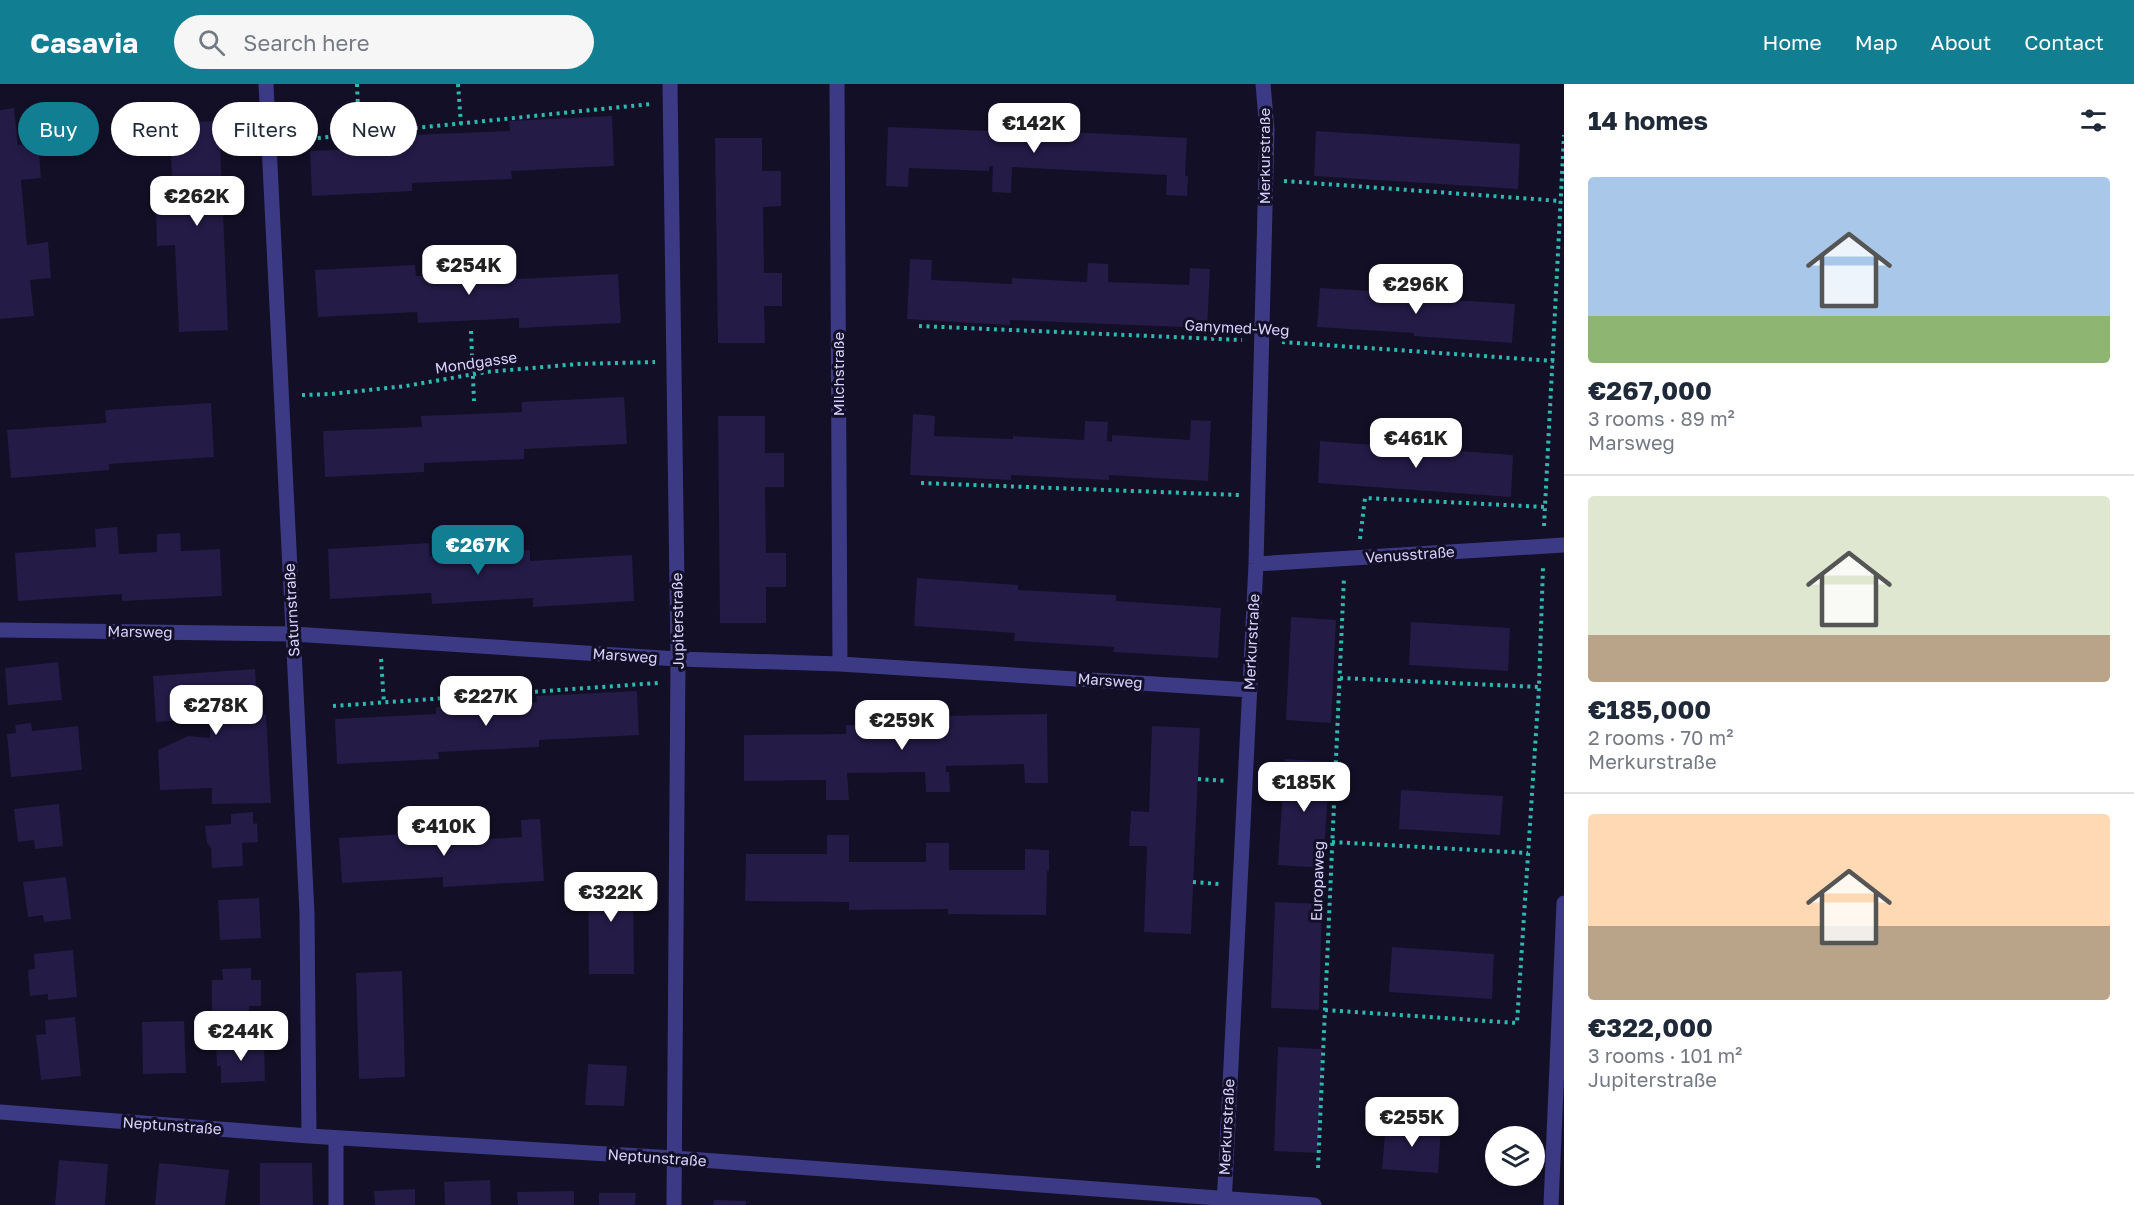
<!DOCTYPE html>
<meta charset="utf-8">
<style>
body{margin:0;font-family:"Golos Text",sans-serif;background:#f6f6f7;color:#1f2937;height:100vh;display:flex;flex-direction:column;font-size:22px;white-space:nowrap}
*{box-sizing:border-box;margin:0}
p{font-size:20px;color:#747a83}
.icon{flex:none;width:33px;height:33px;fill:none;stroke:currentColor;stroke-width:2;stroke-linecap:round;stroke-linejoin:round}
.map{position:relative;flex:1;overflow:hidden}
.sheet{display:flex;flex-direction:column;background:#fff;width:570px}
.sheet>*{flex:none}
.top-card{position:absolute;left:18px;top:18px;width:570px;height:54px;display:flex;gap:12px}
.buttons{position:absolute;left:1485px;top:1042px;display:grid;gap:12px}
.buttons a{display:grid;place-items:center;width:60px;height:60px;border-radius:50%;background:#fff;box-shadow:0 3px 9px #0003;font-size:30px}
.price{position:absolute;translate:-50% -51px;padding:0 14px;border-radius:12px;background:#fff;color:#222;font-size:20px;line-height:39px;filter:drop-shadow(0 2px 3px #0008)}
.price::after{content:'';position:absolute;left:50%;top:36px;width:18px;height:14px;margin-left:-9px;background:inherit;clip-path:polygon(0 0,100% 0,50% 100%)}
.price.active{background:#117e91;color:#fff}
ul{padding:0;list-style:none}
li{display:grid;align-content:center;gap:12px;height:318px;padding:0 24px}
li+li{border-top:2px solid #e0e1e3}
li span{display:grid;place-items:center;height:186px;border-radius:6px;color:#555}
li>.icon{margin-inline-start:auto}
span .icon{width:108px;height:108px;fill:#fffc;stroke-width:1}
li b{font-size:26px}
h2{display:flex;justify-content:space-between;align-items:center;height:72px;padding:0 24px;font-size:26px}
.tag{padding:0 21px;border-radius:27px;background:#fff;box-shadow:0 3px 9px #0003;font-size:21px;line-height:54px}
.tag.active{background:#117e91;color:#fff}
header{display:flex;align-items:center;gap:36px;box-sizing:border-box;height:84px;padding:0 30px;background:#117e91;color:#fff}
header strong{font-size:28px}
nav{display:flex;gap:33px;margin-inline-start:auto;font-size:21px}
.search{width:420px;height:54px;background:#f6f6f7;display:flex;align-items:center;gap:15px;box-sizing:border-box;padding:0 21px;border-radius:33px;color:#747a83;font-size:22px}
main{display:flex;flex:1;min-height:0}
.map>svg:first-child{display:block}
.building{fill:#241b47}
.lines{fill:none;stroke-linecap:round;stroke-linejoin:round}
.path{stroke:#2fb8b0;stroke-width:4;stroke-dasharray:3 4.5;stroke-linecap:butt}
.minor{stroke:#3d3a85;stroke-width:15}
.labels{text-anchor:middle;stroke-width:6;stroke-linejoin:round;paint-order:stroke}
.street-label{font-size:15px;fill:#d9d4ff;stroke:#130f26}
</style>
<header>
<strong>Casavia</strong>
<div class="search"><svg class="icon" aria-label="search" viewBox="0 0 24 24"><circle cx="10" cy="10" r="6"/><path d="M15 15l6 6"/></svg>Search here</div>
<nav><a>Home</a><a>Map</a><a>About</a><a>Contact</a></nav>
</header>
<main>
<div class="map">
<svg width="1564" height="1121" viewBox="0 0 1564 1121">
<rect width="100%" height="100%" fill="#130f26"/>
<path class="building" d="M14,24L18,61L38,59L41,94L21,96L27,161L48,158L51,194L30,196L34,232L0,235V26Z
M612,32L614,82L511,87L512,95L412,99V107L312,112L310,67L410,63L409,51L510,47L509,37Z
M219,37L228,246L179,248L175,161L157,162L156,127L173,126L170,39Z
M888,43L991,47V44L1187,54L1185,92H1188L1187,112L1166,111L1167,91L1012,83L1011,109L992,108L993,82H989V87L909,84L908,103L886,102Z
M1316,47L1520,60L1518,105L1314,92Z
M715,54H762V87H781V122L763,123L764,189H782V222H764L765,259H718Z
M910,175L932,176L931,196L1012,200V194L1087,198L1088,179L1108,180V198L1189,201L1190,184L1210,185L1207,244L1010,236V241L907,235Z
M415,181L416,192L517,187V195L618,190L621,239L519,244V234L418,239L417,228L318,233L315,186Z
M1320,204L1420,210L1419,214L1515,220L1512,259L1414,252V249L1317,243Z
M624,313L627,360L524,365V375L424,379V388L325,393L323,347L422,343L421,332L522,328V318Z
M211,319L214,373L109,380V386L11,394L7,346L106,339L105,326Z
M913,330L935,332L934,352L1013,355V352L1084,356L1085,337L1108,338L1107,357L1112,358V351L1190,356L1191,336L1211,337L1208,397L1109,391V396L1011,391V396L910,391Z
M718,332H765V369H784V403H765L766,469H786V503H766V539H720Z
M1320,357L1513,371L1511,413L1318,399Z
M117,443L119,470L157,468V450L180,449L181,467L220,465L222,512L122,517V510L18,517L15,469L96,463L95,445Z
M429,459L430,472L530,466V477L632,471L634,517L533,523V514L432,520L431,509L330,515L328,465Z
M917,494L1018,501V506L1116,511V517L1221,524L1218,574L1113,568L1114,563L1014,557L1015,549L914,542Z
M1291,533L1336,536L1331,639L1286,636Z
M1411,538L1510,544L1508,587L1409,581Z
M58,578L62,616L8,621L5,584Z
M255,585L258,631H266L271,719L212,720V704L160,706L158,666L188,652L210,654V634L156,638L153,592Z
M637,607L639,651L539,656V663L438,668L439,675L337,680L335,635L436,630V623L537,618L536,612Z
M1047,630L1048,699H1025L1024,680L946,682V688H949L950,708H926L925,688L847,689L849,716H826V696L744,697V651L846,650V641H945V632Z
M31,639L32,647L78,642L82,686L11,693L7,650L16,649L15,641Z
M1152,642L1200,644L1191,850L1144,848L1147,762H1129L1131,727L1149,728Z
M1285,675L1330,678L1323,784L1278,781Z
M1401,706L1503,712L1500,751L1399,745Z
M59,720L63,762L35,765L34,756L18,758L14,725Z
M253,728V740L257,739L258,758L242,759L243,782L212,784L211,764L207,759L205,742L231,740V730Z
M439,731L441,758L522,753L521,736L540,735L544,797L443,803V793L342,799L339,754L421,749L420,732Z
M827,751H849V778H926V759H949V786H1025V765L1049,766V787H1047L1046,831L948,830V825L849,826V818L745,817L746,770H827Z
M633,788L634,890H589L588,789Z
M66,793L71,835L44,838L43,831L28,833L23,798Z
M259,814L261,854L220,856L218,816Z
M1275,818L1322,820L1319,926L1271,924Z
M1392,863L1494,870L1492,915L1389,908Z
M73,866L77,913L48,916V910L30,912L28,886L35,885L34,870Z
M251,884V896H261V922H249V929L212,930V896H223L222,885Z
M402,887L405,993L359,995L356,889Z
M75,933L81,992L41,996L36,951L46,950L45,936Z
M184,937L186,989L143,990L142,938Z
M264,958L265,997L221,999V982H217L216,959Z
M1278,963L1322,965L1318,1069L1274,1067Z
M588,980L627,982L624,1022L585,1021Z
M1386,1039L1441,1043L1438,1089L1382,1085Z
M59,1076L108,1080L105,1121H55Z
M159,1079L229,1086L225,1121H155Z
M260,1079H312L313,1121H260Z
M490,1096L491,1121H445L444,1098Z
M415,1105V1121H375L374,1107Z
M574,1107V1121H518L517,1108Z
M599,1109H636L635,1121H599Z
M714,1116L746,1117V1121H713Z"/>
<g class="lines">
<path class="path" d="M357,0L359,50
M458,0L461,40
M288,57L651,20
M1284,97L1561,117
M919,242L1242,256
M471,247L474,317
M1282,258L1554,277
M302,311L331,310L406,302L486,288L578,280L655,278
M921,399L1239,411
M1544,442L1564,51
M1360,455L1365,414L1545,423
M381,575L384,619
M1340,594L1539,603
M333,622L658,599
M1198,695L1227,697
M1332,758L1528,769
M1193,798L1219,800
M1325,926L1517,939L1539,603L1543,483
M1318,1084L1344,493"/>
<path class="minor" d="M266,0L307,829L309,1052
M670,0L678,575L674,1121
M837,0L840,580
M1256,480L1564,461
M0,546L293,550L678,575L840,580L1250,606
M0,1028L309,1052L674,1074L1314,1121
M336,1054V1121
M1224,1121L1256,480L1267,46L1263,0
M1551,1121L1564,819"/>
</g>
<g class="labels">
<g class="street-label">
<text transform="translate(1265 72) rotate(-90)" y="5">Merkurstraße</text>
<text transform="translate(1237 244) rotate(3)" y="5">Ganymed-Weg</text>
<text transform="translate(476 279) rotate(-8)" y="5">Mondgasse</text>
<text transform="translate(839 290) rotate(-90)" y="5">Milchstraße</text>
<text transform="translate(1410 471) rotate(-4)" y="5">Venusstraße</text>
<text transform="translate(292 526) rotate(-93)" y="5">Saturnstraße</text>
<text transform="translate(678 537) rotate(-91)" y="5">Jupiterstraße</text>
<text transform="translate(140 548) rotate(1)" y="5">Marsweg</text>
<text transform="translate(1252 558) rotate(-87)" y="5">Merkurstraße</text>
<text transform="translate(625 572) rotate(4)" y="5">Marsweg</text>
<text transform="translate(1110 597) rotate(4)" y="5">Marsweg</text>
<text transform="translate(1318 797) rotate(-88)" y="5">Europaweg</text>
<text transform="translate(172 1042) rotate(4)" y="5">Neptunstraße</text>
<text transform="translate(1227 1043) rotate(-87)" y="5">Merkurstraße</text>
<text transform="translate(657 1074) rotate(4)" y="5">Neptunstraße</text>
</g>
</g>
</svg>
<div class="buttons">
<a><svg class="icon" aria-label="layers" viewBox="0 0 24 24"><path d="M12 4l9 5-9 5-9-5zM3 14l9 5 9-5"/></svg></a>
</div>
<b class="price" style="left:1034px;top:70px">€142K</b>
<b class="price" style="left:197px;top:143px">€262K</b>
<b class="price" style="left:469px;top:212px">€254K</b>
<b class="price" style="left:1416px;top:231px">€296K</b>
<b class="price" style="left:1416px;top:385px">€461K</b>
<b class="price active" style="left:478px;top:492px">€267K</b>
<b class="price" style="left:486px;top:643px">€227K</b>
<b class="price" style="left:216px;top:652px">€278K</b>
<b class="price" style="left:902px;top:667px">€259K</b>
<b class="price" style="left:1304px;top:729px">€185K</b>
<b class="price" style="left:444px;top:773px">€410K</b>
<b class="price" style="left:611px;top:839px">€322K</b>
<b class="price" style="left:241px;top:978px">€244K</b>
<b class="price" style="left:1412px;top:1064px">€255K</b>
<div class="top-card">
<a class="tag active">Buy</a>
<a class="tag">Rent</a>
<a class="tag">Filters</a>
<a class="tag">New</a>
</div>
</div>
<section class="sheet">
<h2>14 homes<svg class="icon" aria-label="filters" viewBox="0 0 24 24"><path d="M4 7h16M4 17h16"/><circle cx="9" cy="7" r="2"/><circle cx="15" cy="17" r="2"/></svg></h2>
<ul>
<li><span style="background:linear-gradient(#a9c7e8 75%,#8fb573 0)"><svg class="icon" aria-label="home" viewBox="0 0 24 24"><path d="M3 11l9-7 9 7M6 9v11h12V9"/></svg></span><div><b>€267,000</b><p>3 rooms · 89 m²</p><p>Marsweg</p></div></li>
<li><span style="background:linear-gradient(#dfe7d0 75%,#b9a48a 0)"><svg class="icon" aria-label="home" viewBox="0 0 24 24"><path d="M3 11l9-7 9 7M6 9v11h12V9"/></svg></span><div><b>€185,000</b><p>2 rooms · 70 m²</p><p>Merkurstraße</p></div></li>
<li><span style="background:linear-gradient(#ffd9b3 60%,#b9a48a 0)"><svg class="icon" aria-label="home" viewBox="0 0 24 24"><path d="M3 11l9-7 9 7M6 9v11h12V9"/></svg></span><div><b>€322,000</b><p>3 rooms · 101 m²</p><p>Jupiterstraße</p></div></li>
</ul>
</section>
</main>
